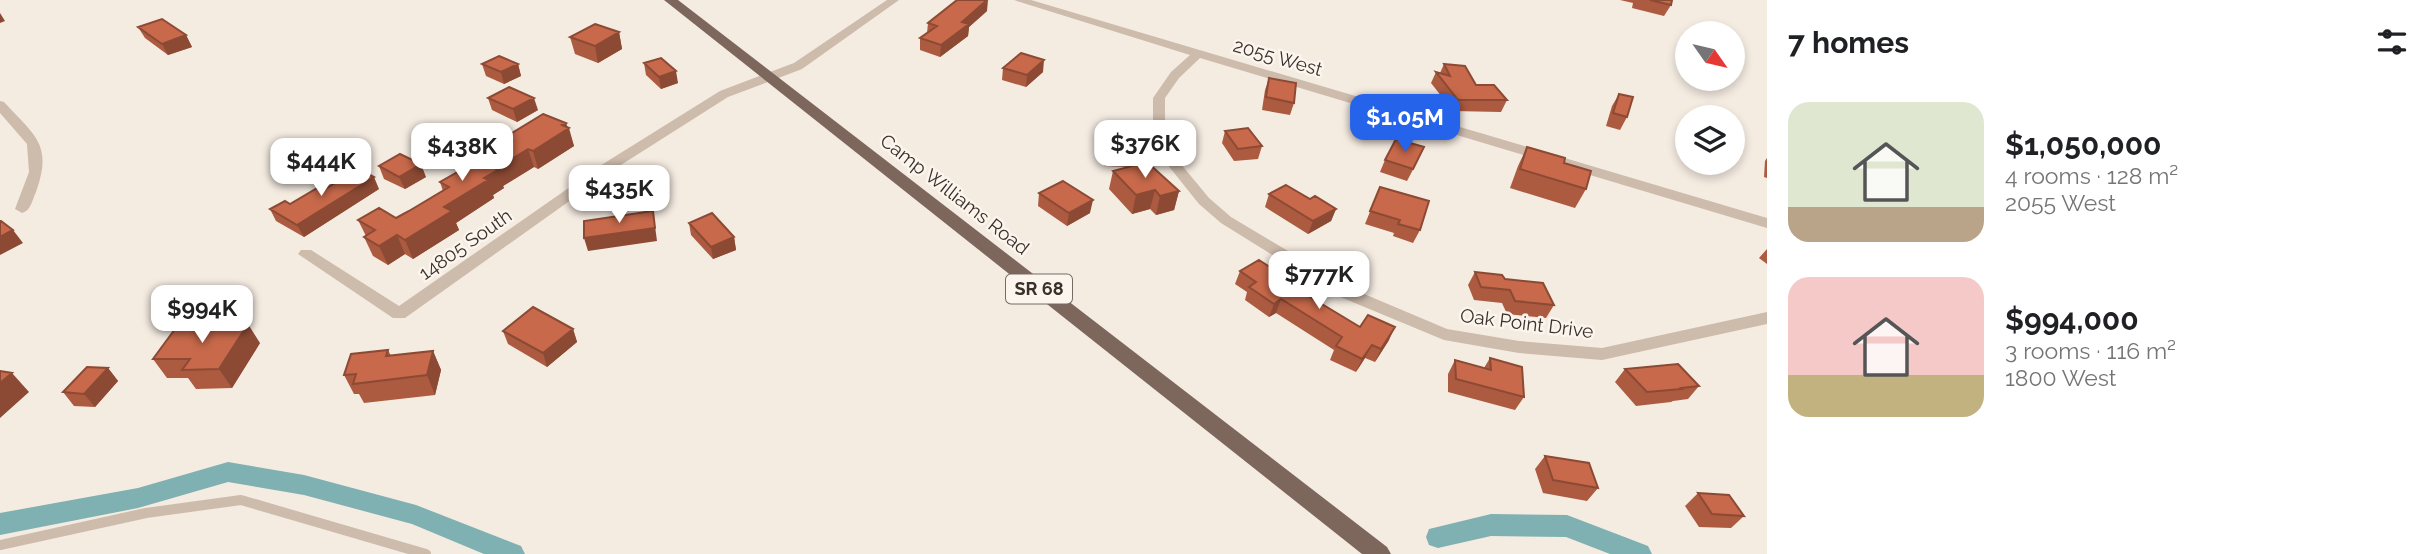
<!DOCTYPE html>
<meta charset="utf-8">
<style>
body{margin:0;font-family:Raleway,sans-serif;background:#f2f2f2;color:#202124;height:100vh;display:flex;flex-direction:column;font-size:26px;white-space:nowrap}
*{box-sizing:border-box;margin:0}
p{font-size:23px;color:#757577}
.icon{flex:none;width:38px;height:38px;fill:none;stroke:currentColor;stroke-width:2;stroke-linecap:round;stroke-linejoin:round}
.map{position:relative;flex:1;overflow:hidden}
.drawer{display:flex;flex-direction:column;background:#fff;width:665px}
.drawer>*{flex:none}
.needle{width:46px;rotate:124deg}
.fabs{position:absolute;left:1675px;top:21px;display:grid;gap:14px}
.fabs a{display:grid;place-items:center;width:70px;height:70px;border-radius:50%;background:#fff;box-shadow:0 4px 10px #0003;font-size:35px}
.price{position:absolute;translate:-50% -60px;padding:0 16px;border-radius:14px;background:#fff;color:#222;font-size:23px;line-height:46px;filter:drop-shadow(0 2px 4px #0008)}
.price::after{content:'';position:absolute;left:50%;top:42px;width:21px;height:16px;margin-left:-10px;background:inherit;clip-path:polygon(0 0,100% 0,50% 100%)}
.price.current{background:#2563eb;color:#fff}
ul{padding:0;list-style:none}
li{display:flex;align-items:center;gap:21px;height:175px;padding:0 21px}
li span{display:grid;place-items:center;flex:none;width:196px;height:140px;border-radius:21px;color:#555}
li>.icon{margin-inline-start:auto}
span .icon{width:84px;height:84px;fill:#fffc;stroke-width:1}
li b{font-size:30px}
h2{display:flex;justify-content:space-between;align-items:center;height:84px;padding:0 21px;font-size:30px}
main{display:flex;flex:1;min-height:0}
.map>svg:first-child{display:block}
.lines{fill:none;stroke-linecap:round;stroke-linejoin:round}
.canal{fill:#7fb0b2;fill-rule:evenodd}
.lane{stroke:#cdbbac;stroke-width:10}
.street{fill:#cdbbac;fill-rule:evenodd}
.primary{fill:#7d675c;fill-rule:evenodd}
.wall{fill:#ac5a40}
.shaded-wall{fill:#8c4a34}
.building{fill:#c8694b;stroke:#8c4a34;stroke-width:2}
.labels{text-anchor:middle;stroke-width:5;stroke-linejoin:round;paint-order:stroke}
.shield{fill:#fbf5ee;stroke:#756b66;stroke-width:2}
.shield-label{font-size:18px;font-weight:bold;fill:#3b302b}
.street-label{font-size:19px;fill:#3b302b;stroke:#fbf5ee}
</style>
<main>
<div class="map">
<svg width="1767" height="554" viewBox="0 0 1767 554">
<rect width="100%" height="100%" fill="#f4ebe1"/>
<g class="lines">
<path class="canal" d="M228,462L304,475L416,505L521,546L525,554H484L412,524L304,495L228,482L138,508L0,535V513L138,488Z
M1491,514L1567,515L1648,546L1652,554H1610L1566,537L1491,536L1438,548L1429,545L1426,537L1429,529Z"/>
<path class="lane" d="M0,545L146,513L241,500L426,554"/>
<path class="street" d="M887,0H899L802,69L728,97L613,170L405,318H393L298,254L301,250H311L399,306L603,164L720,91L794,63Z
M1014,0H1031L1767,218V228L1200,58L1179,78L1165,98V119L1170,140L1180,163L1209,198L1231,217L1350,288L1447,329L1519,341L1602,348L1767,312V324L1602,360L1519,353L1444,340L1338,296L1221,223L1199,204L1167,164L1156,140L1153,119V98L1171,72L1190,55Z
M0,101L4,102C35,136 53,144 36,192C32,200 31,211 22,213L15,209L29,172L27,144L0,113Z"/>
<path class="primary" d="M664,0H678L1387,547L1391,554H1362Z"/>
</g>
<path class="wall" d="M1620,0H1672L1671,5L1664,16L1632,8L1633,3Z
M987,11L969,27L968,36L940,57L920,50V38L927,33L928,23Z
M138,27L186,35L192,47L168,55L145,38Z
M619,32L622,49L598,63L575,54L570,37Z
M644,63L678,83L661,89L646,75Z
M482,64H518L521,76L504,84L486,76Z
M1444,64L1476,85L1507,100L1501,112L1453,111L1431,83L1436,72L1440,73Z
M1003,68L1043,72L1026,87L1002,80Z
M1269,78L1294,103L1290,115L1262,110L1265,90Z
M1619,94L1627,117L1620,130L1606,126L1612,106Z
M488,98L538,110L517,122L492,110Z
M566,123L574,146L538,169L534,167L503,186L504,188L493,195L494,198L456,223L459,230L413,259L405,254L388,265L373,256L364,237L366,236L358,220L396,218L443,191L440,182L506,144L504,138Z
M1101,126L1124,134L1132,154L1130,166L1179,191L1174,210L1156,215L1150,209L1132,214L1109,189L1113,171L1129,167L1104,166L1099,138Z
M1225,131L1262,146L1258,159L1234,161L1222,143Z
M1527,147L1564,163L1586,189L1575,208L1510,188L1518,166Z
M1767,158V178L1764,177L1765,161Z
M1385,160H1418L1407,181L1380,172Z
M379,166L426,177L405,189L384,179Z
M1380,187L1420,230L1413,243L1393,236L1394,233L1365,224Z
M379,189L304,237L276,221L270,209L290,204L323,190Z
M1039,193L1090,213L1067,226L1038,206Z
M1269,194L1310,199L1336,209L1331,221L1308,234L1265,207Z
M689,223L734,237L736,250L713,259L691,235Z
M1767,249V264L1759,258Z
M1240,271L1301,287L1300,290L1360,327L1389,340L1375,362L1365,358L1356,372L1330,360L1334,350L1276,313L1269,317L1245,300L1247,292L1235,284Z
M1475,272L1505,279L1554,305L1546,318L1507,314L1502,303L1474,300L1468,285Z
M573,329L577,342L547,367L508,344L503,331Z
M260,343L232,388L196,389L188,378H167L153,359Z
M388,350L391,356L433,351L441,370L435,395L364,403L359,394H354L344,375Z
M1490,358L1524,397L1515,410L1448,392V374L1455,360L1484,368Z
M108,368L118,381L95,407L74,406L63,392Z
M1625,369L1699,386L1688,399L1673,401L1671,402L1636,406L1615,382Z
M1545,456L1598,488L1587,501L1543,493L1535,469Z
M1698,493L1744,516L1731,528L1699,527L1685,506Z"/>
<path class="shaded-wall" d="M988,0L987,11L969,27L968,36L940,57L941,45L962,22Z
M0,13L5,21L0,23Z
M619,32L622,49L598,63L595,46Z
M186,35L192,47L168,55L162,44Z
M1044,60L1043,72L1026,87L1027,75Z
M518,64L521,76L504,84L501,72Z
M676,71L678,83L661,89L659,77Z
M534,98L538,110L517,122L513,109Z
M566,123L568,129L569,128L574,146L538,169L533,151Z
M528,149L534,167L503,186L504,188L493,195L494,198L456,223L459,230L413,259L405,240L444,207L496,169Z
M421,164L426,177L405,189L399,177Z
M374,177L379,189L304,237L297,225Z
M1155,190L1150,209L1132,214L1136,195Z
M1179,191L1174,210L1156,215L1160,196Z
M1093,200L1090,213L1067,226L1069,213Z
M1336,209L1331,221L1308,234L1313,221Z
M653,211L657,241L588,251L584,238Z
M13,230L23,243L0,255V237Z
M397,235L405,254L388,265L379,246Z
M734,237L736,250L713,259L711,247Z
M1281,299L1276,313L1269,317L1274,304Z
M248,324L260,343L232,388L219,369Z
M1395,327L1389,340L1375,362L1381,349Z
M573,329L577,342L547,367L543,353Z
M1372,345L1365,358L1356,372L1362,359Z
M433,351L441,370L435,395L427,375Z
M108,368L118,381L95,407L84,394Z
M12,373L29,392L0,418V375Z"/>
<path class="building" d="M957,0H987L962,22L969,24L941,45L920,38L937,26L928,23Z
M1650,0H1672L1671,5Z
M162,19L186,35L162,44L138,27Z
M595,24L619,32L595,46L570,37Z
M1021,53L1044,60L1027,75L1003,68Z
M499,56L518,64L501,72L482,64Z
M661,58L676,71L659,77L644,63Z
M1444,64L1465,66L1476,85H1494L1507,100H1458L1436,72L1450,76Z
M1269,78L1296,83L1294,103L1266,97Z
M509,87L534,98L513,109L488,98Z
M1619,94L1633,97L1627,117L1613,113Z
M543,114L566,123L562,125L569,128L533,151L528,149L496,169L498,170L484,178L488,180L444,207L452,211L405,240L397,235L379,246L364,237L375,230L358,220L379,208L396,218L409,211L449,187L440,182L512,141L504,138Z
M1101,126H1122L1124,134L1128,135L1132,154L1106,153Z
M1248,128L1262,146L1238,149L1225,131Z
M1396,139L1424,147L1413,169L1385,160Z
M1527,147L1565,158L1564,163L1591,171L1586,189L1520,169Z
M400,154L421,164L399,177L379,166Z
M1147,162L1179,191L1160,196L1155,190L1136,195L1113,171Z
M359,169L374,177L297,225L270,209L285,201L290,204L319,187L323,190Z
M1063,181L1093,200L1069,213L1039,193Z
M1286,185L1310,199L1315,196L1336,209L1313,221L1269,194Z
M1380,187L1429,201L1420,230L1398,224L1400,220L1370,211Z
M653,211L655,228L584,238V221Z
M712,213L734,237L711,247L689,223Z
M0,221H1L13,230L0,237Z
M1259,260L1301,287L1297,289L1360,327L1368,315L1395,327L1381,349L1372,345L1362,359L1336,346L1342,337L1281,299L1274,304L1249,287L1256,282L1240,271Z
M1475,272L1502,275L1505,279L1543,283L1554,305L1515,301L1510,290L1481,287Z
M533,307L573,329L543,353L503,331Z
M248,324L219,369L182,370L190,359H153L178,325Z
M388,350L386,356L433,351L427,375L353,384L356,374L344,375L351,354Z
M1490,358L1522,367L1524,397L1456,379L1455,360L1491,370Z
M1678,364L1699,386L1681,388L1682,389L1647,392L1625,369Z
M87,367L108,368L84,394L63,392Z
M0,371L12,373L0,383Z
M1545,456L1589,463L1598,488L1553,480Z
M1698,493L1729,495L1744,516L1712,514Z"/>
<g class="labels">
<rect class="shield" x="1006" y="274.5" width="66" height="29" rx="5"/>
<g class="shield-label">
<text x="1039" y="295">SR 68</text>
</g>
<g class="street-label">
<text transform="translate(1278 57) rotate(16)" y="7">2055 West</text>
<text transform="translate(955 194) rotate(38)" y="7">Camp Williams Road</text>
<text transform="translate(465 244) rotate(-35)" y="7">14805 South</text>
<text transform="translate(1527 323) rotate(7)" y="7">Oak Point Drive</text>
</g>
</g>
</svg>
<div class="fabs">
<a><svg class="needle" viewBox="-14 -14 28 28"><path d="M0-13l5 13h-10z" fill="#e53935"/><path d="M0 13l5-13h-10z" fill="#757577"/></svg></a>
<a><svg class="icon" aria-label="layers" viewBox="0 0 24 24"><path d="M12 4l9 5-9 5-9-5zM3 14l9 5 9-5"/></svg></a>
</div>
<b class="price current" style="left:1405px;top:154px">$1.05M</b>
<b class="price" style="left:1145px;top:180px">$376K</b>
<b class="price" style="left:462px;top:183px">$438K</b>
<b class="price" style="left:321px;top:198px">$444K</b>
<b class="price" style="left:619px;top:225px">$435K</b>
<b class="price" style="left:1319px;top:311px">$777K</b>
<b class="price" style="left:202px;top:345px">$994K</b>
</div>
<section class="drawer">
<h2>7 homes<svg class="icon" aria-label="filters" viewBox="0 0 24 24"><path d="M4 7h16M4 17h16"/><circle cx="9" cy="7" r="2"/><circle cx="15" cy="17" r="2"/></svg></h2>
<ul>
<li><span style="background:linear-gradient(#dfe7d0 75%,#b9a48a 0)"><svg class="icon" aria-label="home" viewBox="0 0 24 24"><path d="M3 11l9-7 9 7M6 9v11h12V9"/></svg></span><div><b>$1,050,000</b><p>4 rooms · 128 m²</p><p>2055 West</p></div></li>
<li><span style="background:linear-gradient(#f6c9c9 70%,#c2b280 0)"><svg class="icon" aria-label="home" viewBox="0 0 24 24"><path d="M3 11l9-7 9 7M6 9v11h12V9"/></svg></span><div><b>$994,000</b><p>3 rooms · 116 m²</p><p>1800 West</p></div></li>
</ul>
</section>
</main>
